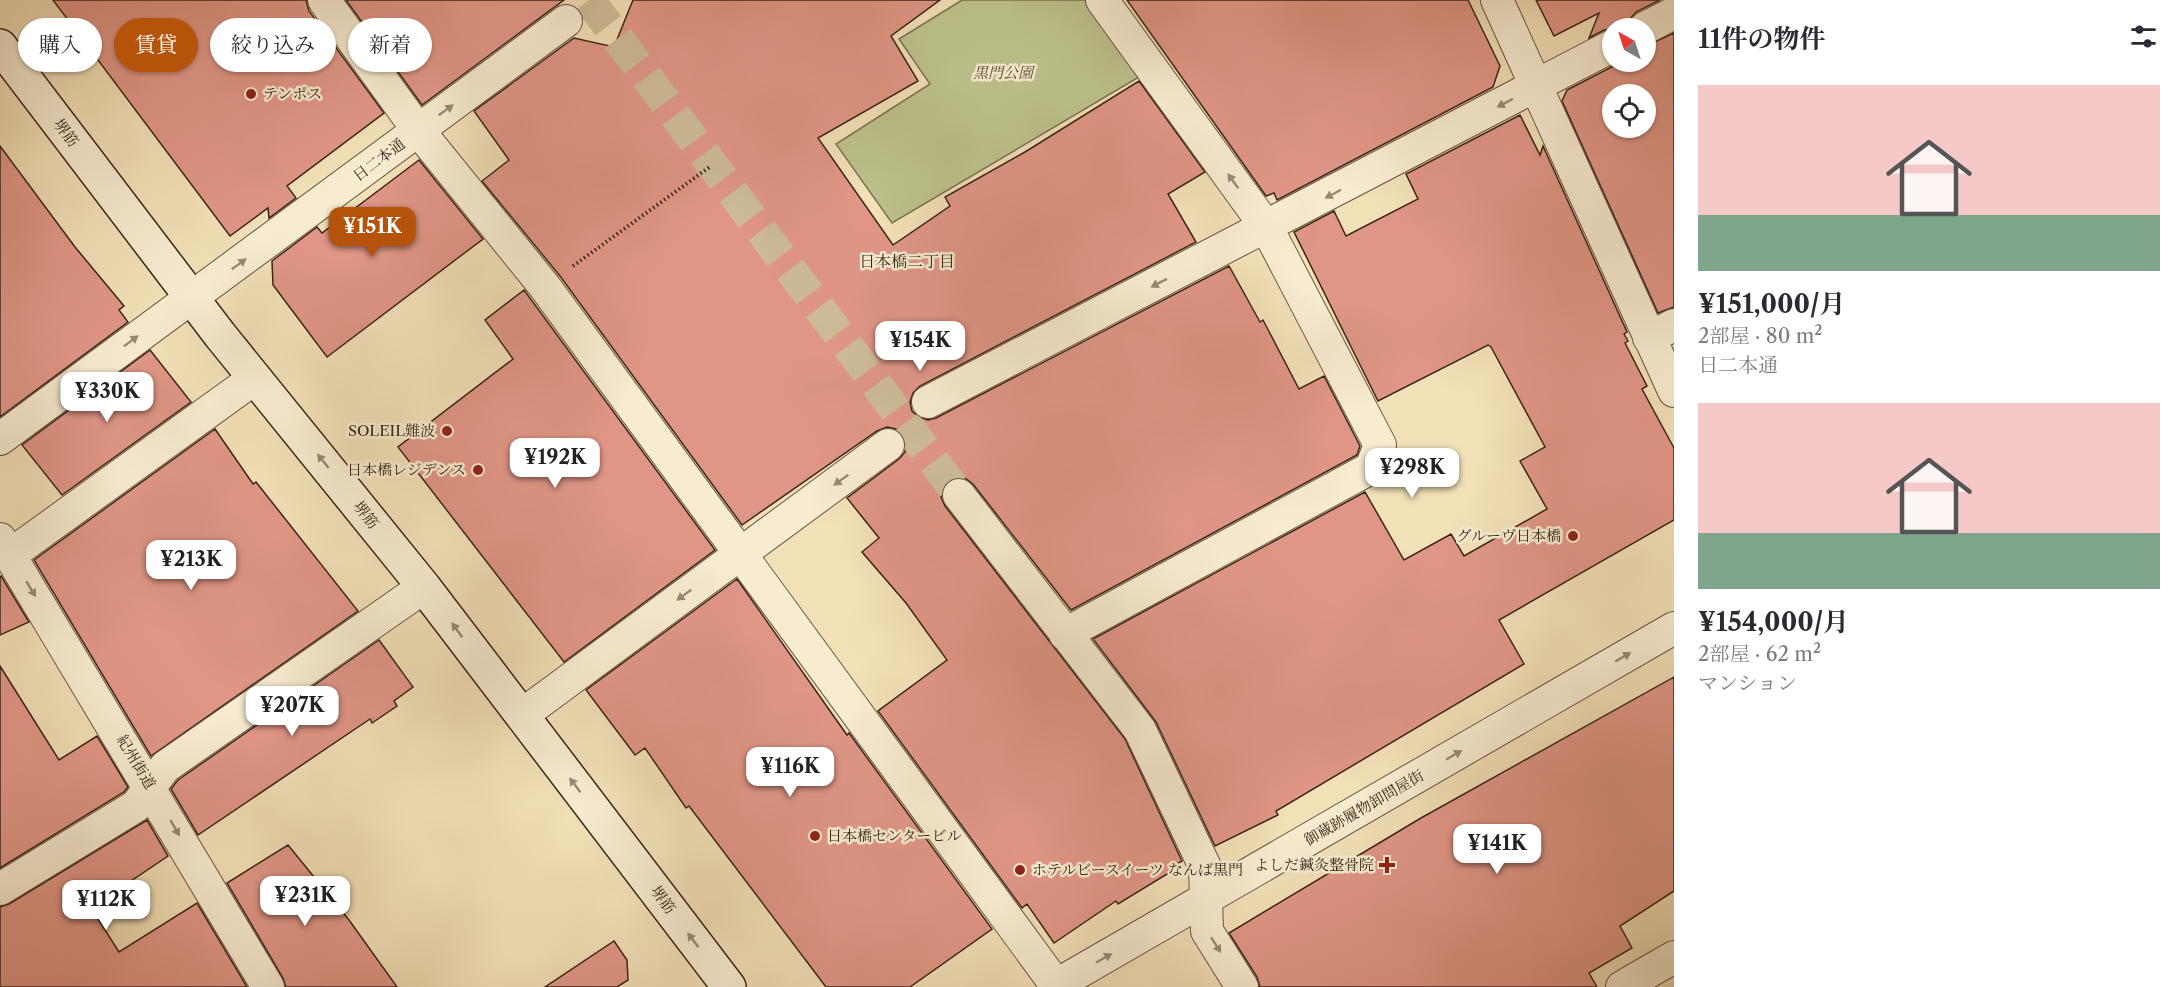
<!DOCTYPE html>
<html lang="ja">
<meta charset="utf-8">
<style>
body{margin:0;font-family:"Libre Caslon Text","Noto Serif JP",serif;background:#f2f2f3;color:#2b2b33;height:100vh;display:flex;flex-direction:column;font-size:22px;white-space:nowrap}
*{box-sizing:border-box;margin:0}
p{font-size:20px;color:#7c7c81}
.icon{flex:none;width:33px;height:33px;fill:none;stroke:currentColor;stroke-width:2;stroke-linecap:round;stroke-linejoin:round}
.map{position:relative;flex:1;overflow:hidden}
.side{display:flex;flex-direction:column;background:#fff;width:510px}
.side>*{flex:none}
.hud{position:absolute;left:18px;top:18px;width:570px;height:54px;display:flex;gap:12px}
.needle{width:39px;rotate:321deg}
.fabs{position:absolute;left:1602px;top:18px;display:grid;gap:12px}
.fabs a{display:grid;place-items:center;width:54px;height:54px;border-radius:50%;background:#fff;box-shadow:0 2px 4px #0004;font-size:30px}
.price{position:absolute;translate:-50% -51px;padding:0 14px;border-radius:12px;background:#fff;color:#222;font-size:20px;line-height:39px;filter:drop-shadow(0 2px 3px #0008)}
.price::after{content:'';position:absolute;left:50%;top:36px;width:18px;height:14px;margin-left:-9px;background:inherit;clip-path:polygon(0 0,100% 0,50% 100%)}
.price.current{background:#b45309;color:#fff}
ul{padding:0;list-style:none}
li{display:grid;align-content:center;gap:12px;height:318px;padding:0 24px}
li span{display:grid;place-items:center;height:186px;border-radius:0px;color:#555}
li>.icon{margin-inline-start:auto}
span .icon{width:108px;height:108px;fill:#fffc;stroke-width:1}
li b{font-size:26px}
h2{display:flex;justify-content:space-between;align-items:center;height:72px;padding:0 24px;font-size:26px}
.chip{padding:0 21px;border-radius:27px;background:#fff;box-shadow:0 2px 4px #0004;font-size:21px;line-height:54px}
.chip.current{background:#b45309;color:#fff}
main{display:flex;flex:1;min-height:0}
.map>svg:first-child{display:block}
.green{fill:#bdc28d;stroke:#7b7452;stroke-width:1.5}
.building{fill:#e09686;stroke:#392617;stroke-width:1.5;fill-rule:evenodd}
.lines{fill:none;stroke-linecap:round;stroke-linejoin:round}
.street-tunnel{stroke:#cdbb97;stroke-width:32;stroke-dasharray:32 16;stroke-linecap:butt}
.street-casing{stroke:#67543f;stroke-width:34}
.secondary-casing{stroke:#392617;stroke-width:36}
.path{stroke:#392617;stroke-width:4;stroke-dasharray:1.5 3;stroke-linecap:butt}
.street{stroke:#f7ebd0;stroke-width:32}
.secondary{stroke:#f7ebd0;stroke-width:33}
.oneway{fill:#988874}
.poi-dot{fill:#8f2418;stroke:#f7ebd0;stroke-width:2}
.labels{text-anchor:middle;stroke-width:5;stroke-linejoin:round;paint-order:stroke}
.park-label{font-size:15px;font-style:italic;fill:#5a4d34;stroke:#f7ebd0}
.poi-label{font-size:15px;fill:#392617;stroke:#f7ebd0;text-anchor:end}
.street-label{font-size:15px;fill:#392617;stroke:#f7ebd0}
.neighbourhood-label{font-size:16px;fill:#392617;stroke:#f7ebd0}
</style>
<main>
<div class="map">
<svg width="1674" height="987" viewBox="0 0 1674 987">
<rect width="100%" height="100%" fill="#f2e0b7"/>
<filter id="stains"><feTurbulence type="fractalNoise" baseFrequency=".00333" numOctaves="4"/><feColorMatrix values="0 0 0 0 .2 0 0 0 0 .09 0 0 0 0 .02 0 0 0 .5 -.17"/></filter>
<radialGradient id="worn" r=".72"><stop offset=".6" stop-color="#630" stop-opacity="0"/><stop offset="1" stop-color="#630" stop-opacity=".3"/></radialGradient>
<path class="green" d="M962,0H1087L1139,77L892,223L836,144L930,84L899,39Z"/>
<path class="building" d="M53,0H306L309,11L384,113L287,186L296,198L269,218L268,208L230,236Z
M346,0H564L422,105Z
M633,0H940L891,36L918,81L818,138L893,245L950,206L945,197L1025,152L1139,81L1205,172L1168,194L1196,242L920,386L913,393L910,402L912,411L919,417L928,420L936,418L1229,266L1260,322L1263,320L1299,389L1324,376L1360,446L1357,455L1071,610L973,484L965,478L957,477L949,480L943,488L941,497L945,506L1125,739L1182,861L1175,865L1177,868L1118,904L1116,901L1054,943L1027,904L1022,908L878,711L947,660L906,603L862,552L879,538L847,498L899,459L905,452L906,444L902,434L896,429L887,427L877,431L742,525L560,276L482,181L509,160L474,111L574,38L614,47Z
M1127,0H1468L1500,66L1493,87L1277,200L1274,193L1266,196Z
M1536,0H1660L1636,12L1630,19L1627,28L1604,30L1589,38L1599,13L1554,36Z
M1674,33V307L1658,313L1562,101L1567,90L1621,62H1646V46ZM1612,94H1646V128H1612Z
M1520,115L1540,155L1543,146L1627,332L1624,334L1628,341L1625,343L1647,386L1642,389L1674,448V520L1499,620L1524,664L1276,811L1278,815L1215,846L1156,722L1093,639L1365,492L1404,560L1451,534L1464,556L1547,509L1520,461L1545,447L1491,347L1488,345L1378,401L1294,232L1334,211L1346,236L1418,199L1406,174Z
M0,146L75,247L124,306L119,310L128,322L0,417Z
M419,160L483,239L327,357L273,285L272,261L317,227L322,233Z
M524,290L715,550L564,662L398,447L513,359L485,320Z
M150,350L191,402L62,495L22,445Z
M215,429L253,484L256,482L358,611L151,756L34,560Z
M1,576L29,622L0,635V577Z
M737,579L847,735L849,733L992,929L910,987H826L689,806L686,808L645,748L635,755L586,690Z
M379,640L413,687L394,701L397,706L372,723L370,719L198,835L171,789L178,780Z
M0,666L59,760L97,736L128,787L124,792L0,868Z
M1674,677V891L1620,926L1632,948L1589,973L1597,987H1260L1257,977L1229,933L1421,818Z
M147,820L168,856L91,908L119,952L197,903L247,987H0V907L9,904Z
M288,845L349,920L397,987H286L283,978L227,883Z
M614,941L627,960L628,980L617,987H545Z"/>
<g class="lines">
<path class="street-tunnel" d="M589,0L959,495"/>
<defs>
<path id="street" d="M324,0L418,130L545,287L1056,985
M1497,0L1674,391
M1645,28L1674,13
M1649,338L1674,325
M928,402L1612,46
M0,439L566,21
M959,495L1140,730L1205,867L1207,931L1242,987
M0,539L268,987
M10,555L255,378
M1065,634L1371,468L1380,445L1267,228L1102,0
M522,715L888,445
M0,889L136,806L165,767L424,587
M1053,987L1674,628
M1622,987L1674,957"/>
<path id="secondary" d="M0,46L220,335L424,587L729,987"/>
</defs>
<use href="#street" class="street-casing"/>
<use href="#secondary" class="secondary-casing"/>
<path class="path" d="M573,266L711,166"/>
<use href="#street" class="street"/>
<use href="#secondary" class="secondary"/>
</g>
<defs><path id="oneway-solid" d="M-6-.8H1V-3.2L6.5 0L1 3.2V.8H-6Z" transform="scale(1.5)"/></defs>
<g class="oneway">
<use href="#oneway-solid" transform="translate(1505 103) rotate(152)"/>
<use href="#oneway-solid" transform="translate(446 110) rotate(-36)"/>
<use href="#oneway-solid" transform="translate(1233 181) rotate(-126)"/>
<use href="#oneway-solid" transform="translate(1333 194) rotate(152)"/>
<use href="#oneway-solid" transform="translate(239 264) rotate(-36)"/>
<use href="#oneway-solid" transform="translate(1159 283) rotate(153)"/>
<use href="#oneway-solid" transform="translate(131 341) rotate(-37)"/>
<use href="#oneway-solid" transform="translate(323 461) rotate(-129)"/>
<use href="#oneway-solid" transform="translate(841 480) rotate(144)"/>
<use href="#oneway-solid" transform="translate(31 589) rotate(59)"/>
<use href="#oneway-solid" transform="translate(684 595) rotate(144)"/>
<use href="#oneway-solid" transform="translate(457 630) rotate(-126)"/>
<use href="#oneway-solid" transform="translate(1623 657) rotate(-30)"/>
<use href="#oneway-solid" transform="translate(1454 755) rotate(-30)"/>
<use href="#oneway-solid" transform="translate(575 785) rotate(-127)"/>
<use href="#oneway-solid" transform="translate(175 828) rotate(60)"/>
<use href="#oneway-solid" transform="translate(693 940) rotate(-127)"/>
<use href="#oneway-solid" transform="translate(1216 945) rotate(58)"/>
<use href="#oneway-solid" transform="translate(1104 958) rotate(-30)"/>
</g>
<g class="poi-dot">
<circle cx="251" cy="94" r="6"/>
<circle cx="447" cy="431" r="6"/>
<circle cx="478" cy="470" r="6"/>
<circle cx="1573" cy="536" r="6"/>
<circle cx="815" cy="836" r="6"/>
<path d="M1384 856h6v6h6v6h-6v6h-6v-6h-6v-6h6z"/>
<circle cx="1020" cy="870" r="6"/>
</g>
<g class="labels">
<g class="park-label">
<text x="1003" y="78">黒門公園</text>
</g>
<g class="poi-label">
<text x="263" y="99" text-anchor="start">テンポス</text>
<text x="435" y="436">SOLEIL難波</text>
<text x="466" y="475">日本橋レジデンス</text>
<text x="1561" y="541">グルーヴ日本橋</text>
<text x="827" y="841" text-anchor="start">日本橋センタービル</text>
<text x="1374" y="870">よしだ鍼灸整骨院</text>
<text x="1032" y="875" text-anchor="start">ホテルビースイーツ なんば黒門</text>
</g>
<g class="street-label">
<text transform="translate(66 133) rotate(53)" y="5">堺筋</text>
<text transform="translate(379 160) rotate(-37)" y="5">日二本通</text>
<text transform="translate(366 515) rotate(51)" y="5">堺筋</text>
<text transform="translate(136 762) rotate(59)" y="5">紀州街道</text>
<text transform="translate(1364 808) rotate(-30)" y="5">御蔵跡履物卸問屋街</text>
<text transform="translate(663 900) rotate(53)" y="5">堺筋</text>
</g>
<g class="neighbourhood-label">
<text x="907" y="267">日本橋二丁目</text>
</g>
</g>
<rect width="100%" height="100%" filter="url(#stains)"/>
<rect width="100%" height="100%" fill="url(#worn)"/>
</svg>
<div class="fabs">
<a><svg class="needle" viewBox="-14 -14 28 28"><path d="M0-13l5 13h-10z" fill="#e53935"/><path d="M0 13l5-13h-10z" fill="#7c7c81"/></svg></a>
<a><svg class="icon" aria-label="locate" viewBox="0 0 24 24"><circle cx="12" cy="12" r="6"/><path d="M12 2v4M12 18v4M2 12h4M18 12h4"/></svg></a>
</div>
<b class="price current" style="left:372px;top:258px">¥151K</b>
<b class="price" style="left:920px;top:372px">¥154K</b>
<b class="price" style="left:107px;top:423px">¥330K</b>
<b class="price" style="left:555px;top:489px">¥192K</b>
<b class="price" style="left:1412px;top:499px">¥298K</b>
<b class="price" style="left:191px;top:591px">¥213K</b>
<b class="price" style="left:292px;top:737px">¥207K</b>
<b class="price" style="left:790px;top:798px">¥116K</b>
<b class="price" style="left:1497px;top:875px">¥141K</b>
<b class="price" style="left:305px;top:927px">¥231K</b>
<b class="price" style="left:106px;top:931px">¥112K</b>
<div class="hud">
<a class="chip">購入</a>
<a class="chip current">賃貸</a>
<a class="chip">絞り込み</a>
<a class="chip">新着</a>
</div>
</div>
<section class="side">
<h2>11件の物件<svg class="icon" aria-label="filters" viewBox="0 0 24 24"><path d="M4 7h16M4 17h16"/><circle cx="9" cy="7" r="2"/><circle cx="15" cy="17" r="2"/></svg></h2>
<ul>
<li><span style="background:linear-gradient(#f6c9c9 70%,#7fa58c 0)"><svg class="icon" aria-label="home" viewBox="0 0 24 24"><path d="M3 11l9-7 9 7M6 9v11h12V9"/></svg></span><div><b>¥151,000/月</b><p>2部屋 · 80 m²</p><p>日二本通</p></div></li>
<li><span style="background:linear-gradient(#f6c9c9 70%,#7fa58c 0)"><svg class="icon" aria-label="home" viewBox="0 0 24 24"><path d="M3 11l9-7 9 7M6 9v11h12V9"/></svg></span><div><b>¥154,000/月</b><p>2部屋 · 62 m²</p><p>マンション</p></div></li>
</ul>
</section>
</main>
